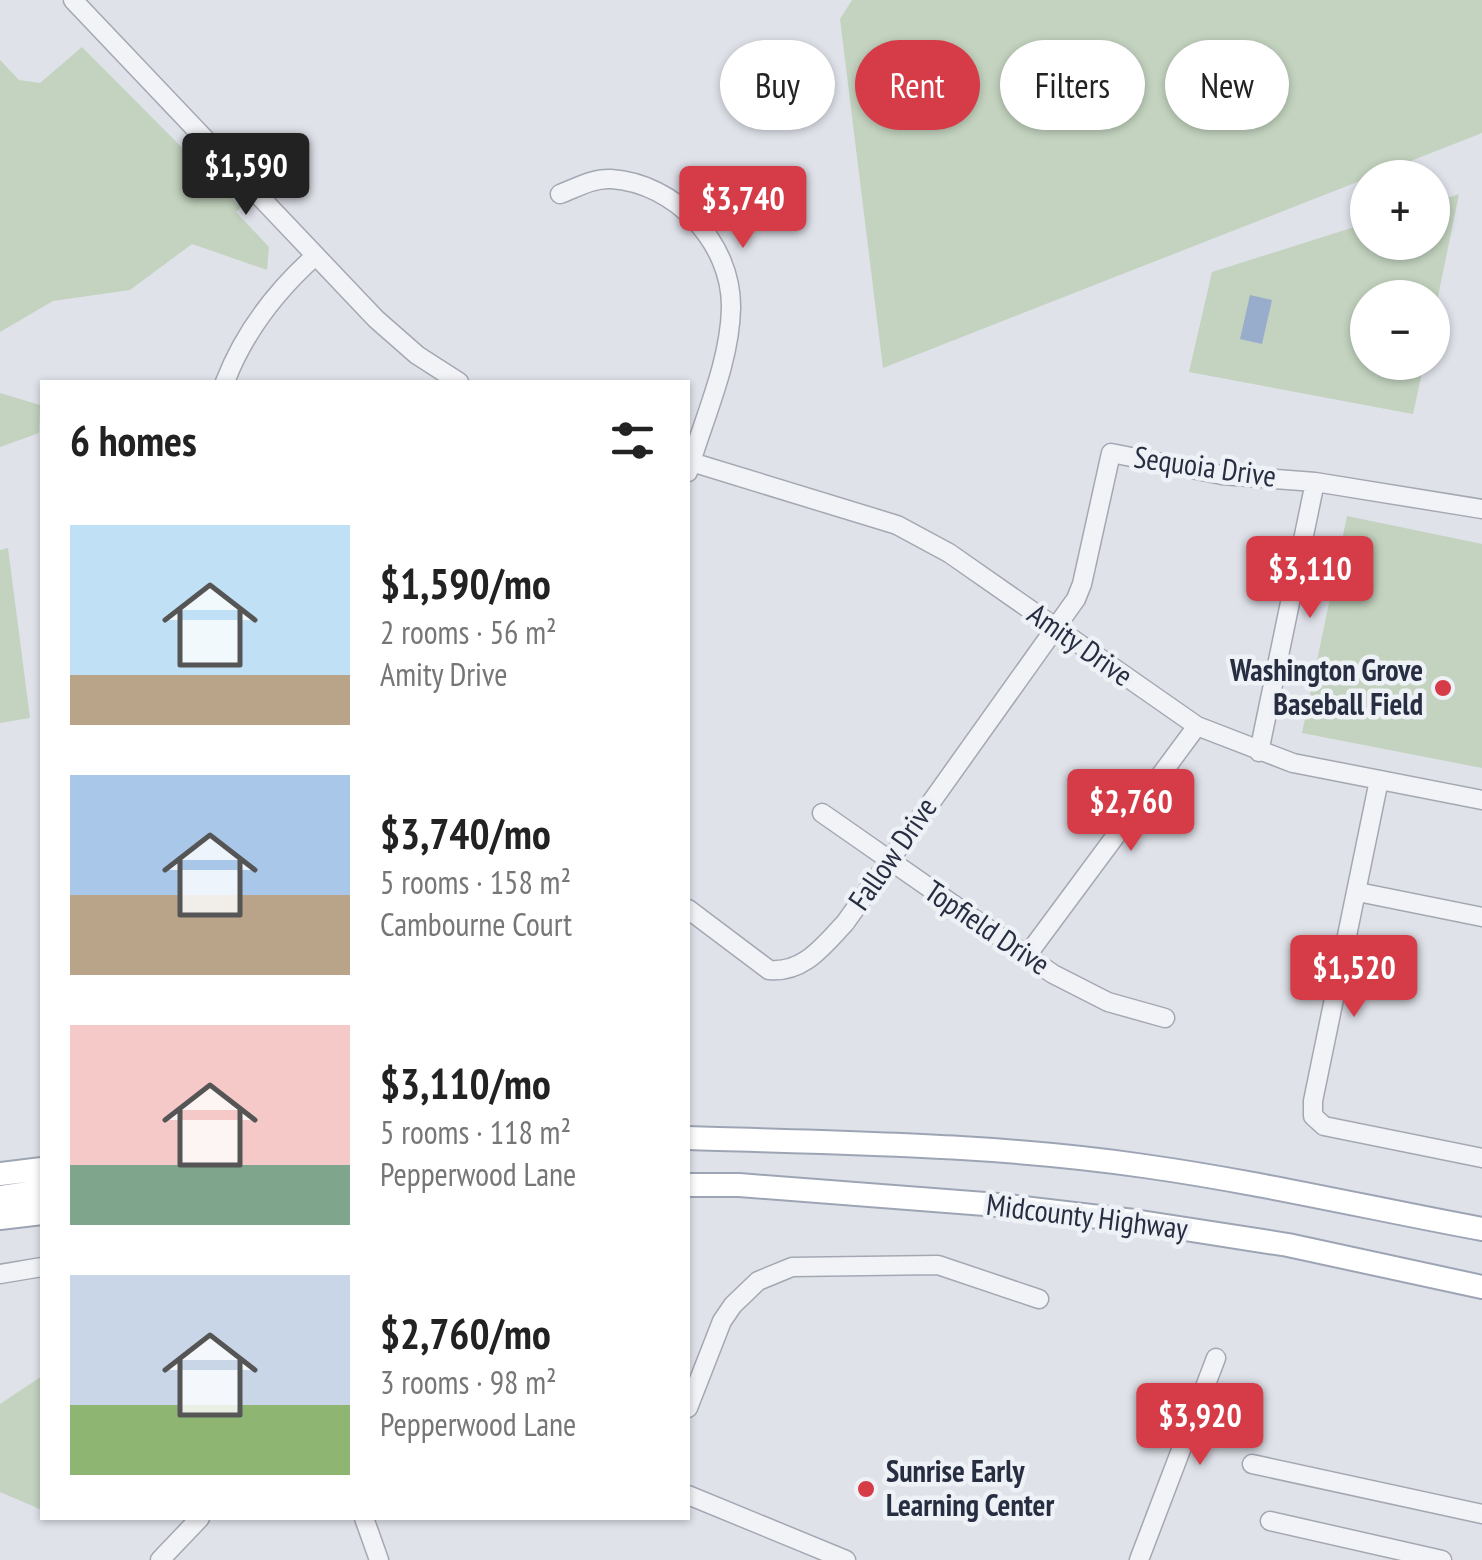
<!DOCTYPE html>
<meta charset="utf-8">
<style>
body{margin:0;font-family:"PT Sans Narrow",sans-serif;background:#f6f6f6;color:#222;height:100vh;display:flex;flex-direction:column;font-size:38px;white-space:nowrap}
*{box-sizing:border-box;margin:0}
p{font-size:32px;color:#767676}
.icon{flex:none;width:55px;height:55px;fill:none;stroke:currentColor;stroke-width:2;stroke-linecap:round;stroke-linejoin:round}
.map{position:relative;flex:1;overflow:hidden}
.details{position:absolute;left:40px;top:380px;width:650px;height:1140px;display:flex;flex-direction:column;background:#fff;border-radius:0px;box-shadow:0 2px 8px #0004}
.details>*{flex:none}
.top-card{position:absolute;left:720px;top:40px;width:610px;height:90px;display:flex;gap:20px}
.buttons{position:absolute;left:1350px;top:160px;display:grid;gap:20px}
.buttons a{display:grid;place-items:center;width:100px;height:100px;border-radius:50%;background:#fff;box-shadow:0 2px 8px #0004;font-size:50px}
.price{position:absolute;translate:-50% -85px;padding:0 22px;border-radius:10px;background:#d63c48;color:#fff;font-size:32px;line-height:65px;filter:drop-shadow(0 2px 5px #0008)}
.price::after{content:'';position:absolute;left:50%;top:60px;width:30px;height:22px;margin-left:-15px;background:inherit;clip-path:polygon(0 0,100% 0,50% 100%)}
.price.on{background:#222;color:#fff}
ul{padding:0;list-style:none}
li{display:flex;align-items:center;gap:30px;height:250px;padding:0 30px}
li span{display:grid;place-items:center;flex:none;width:280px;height:200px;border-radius:0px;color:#555}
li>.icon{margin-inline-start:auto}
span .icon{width:120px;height:120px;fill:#fffc;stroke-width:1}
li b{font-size:42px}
h2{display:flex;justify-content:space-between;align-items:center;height:120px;padding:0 30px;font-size:42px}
.pill{padding:0 35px;border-radius:45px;background:#fff;box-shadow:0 2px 8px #0004;font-size:35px;line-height:90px}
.pill.on{background:#d63c48;color:#fff}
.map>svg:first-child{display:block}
.green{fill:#c3d3bf}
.water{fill:#98adcb}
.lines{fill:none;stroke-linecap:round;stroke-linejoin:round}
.minor-casing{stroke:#a4a8b3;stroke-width:21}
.major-casing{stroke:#9da5b5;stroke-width:26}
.minor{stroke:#f2f3f7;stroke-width:18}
.major{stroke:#fff;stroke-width:22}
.poi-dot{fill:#d63c48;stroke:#eef1f6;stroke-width:4}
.labels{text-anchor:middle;stroke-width:9;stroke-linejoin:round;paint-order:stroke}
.street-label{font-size:30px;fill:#272e41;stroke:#eef1f6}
.poi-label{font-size:30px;font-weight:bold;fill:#272e41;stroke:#eef1f6;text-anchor:end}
</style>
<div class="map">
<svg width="1482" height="1560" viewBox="0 0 1482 1560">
<rect width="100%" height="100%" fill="#dfe2e9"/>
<path class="green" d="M852,0H1482V133L883,368L840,19Z
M82,47L241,207L236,212L269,247L267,270L192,244L130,290L53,301L0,332V60L19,80L40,83Z
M1459,194L1433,321L1432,298H1368V362L1424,363L1413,414L1189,372L1212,272L1367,223L1368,242H1432L1433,203Z
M0,393L40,405L39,433L0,447Z
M1347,516L1482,544V768L1302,733Z
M8,548L30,718L0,723V550Z
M42,1376V1510L0,1492V1404Z"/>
<path class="water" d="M1250,295L1272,300L1262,344L1240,339Z"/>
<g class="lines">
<defs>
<path id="minor" d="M73,0L376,319L417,355L459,382
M560,194C576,188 593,178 611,179C675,183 732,243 731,308C730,363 703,420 688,472
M225,382C244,332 275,292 315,256
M688,461L897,525L949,553L1197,726L1293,763L1482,800
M1259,752L1315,482
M1379,780L1313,1101V1116L1324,1126L1482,1158
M822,813L1053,974L1108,1002L1165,1018
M1358,892L1482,917
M688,909L769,970C804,973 823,946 845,923L1076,599L1082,584L1111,453L1222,475L1315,482L1482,509
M1028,954L1197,726
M0,1274L42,1267
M688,1408L722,1321L733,1305L758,1281L792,1267L938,1265L1039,1299
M1252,1464L1482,1514
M688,1495L846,1560
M364,1518L379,1560
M1270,1521L1442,1560
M160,1560L200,1518
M1139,1560L1216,1358"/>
<path id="major" d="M688,1138C840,1143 993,1144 1144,1166C1258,1182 1369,1208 1482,1229
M0,1174L42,1169
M688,1185H739L998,1205L1134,1221L1288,1245L1482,1287
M0,1197L42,1191
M0,1218L42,1213"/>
</defs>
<use href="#minor" class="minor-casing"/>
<use href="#major" class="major-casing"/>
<use href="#minor" class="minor"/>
<use href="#major" class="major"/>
</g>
<g class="poi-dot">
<circle cx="1443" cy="688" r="10"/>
<circle cx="866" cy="1489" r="10"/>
</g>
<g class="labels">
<g class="street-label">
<text transform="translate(1205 467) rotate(8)" y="10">Sequoia Drive</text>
<text transform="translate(1080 645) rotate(35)" y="10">Amity Drive</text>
<text transform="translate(893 854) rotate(-55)" y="10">Fallow Drive</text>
<text transform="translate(987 928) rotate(34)" y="10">Topfield Drive</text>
<text transform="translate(1087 1217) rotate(7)" y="10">Midcounty Highway</text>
</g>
<g class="poi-label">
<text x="1423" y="681">Washington Grove<tspan x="1423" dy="34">Baseball Field</tspan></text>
<text x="886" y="1482" text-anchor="start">Sunrise Early<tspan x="886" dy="34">Learning Center</tspan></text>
</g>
</g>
</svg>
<div class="buttons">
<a>+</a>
<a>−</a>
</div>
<b class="price on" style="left:246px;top:218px">$1,590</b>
<b class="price" style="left:743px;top:251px">$3,740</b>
<b class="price" style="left:1310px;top:621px">$3,110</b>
<b class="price" style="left:1131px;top:854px">$2,760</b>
<b class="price" style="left:1354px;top:1020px">$1,520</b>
<b class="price" style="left:1200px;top:1468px">$3,920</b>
<div class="top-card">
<a class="pill">Buy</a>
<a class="pill on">Rent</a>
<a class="pill">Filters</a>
<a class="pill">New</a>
</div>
<section class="details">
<h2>6 homes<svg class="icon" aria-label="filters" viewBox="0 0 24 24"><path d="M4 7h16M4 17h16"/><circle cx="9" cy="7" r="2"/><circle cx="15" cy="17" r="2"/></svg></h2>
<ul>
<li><span style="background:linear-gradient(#bfe0f5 75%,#b9a48a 0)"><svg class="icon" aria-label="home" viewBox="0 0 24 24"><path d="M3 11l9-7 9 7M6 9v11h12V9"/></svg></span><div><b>$1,590/mo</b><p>2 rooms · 56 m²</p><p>Amity Drive</p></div></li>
<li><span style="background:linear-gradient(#a9c7e8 60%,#b9a48a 0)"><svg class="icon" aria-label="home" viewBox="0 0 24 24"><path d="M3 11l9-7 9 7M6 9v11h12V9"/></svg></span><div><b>$3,740/mo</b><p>5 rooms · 158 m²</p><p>Cambourne Court</p></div></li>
<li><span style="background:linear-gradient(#f6c9c9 70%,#7fa58c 0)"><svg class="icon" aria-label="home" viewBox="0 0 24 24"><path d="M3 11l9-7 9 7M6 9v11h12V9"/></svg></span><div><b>$3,110/mo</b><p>5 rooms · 118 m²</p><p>Pepperwood Lane</p></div></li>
<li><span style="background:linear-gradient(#c9d6e8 65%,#8fb573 0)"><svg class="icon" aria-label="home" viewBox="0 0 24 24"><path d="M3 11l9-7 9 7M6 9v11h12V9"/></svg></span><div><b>$2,760/mo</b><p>3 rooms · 98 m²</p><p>Pepperwood Lane</p></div></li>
</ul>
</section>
</div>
